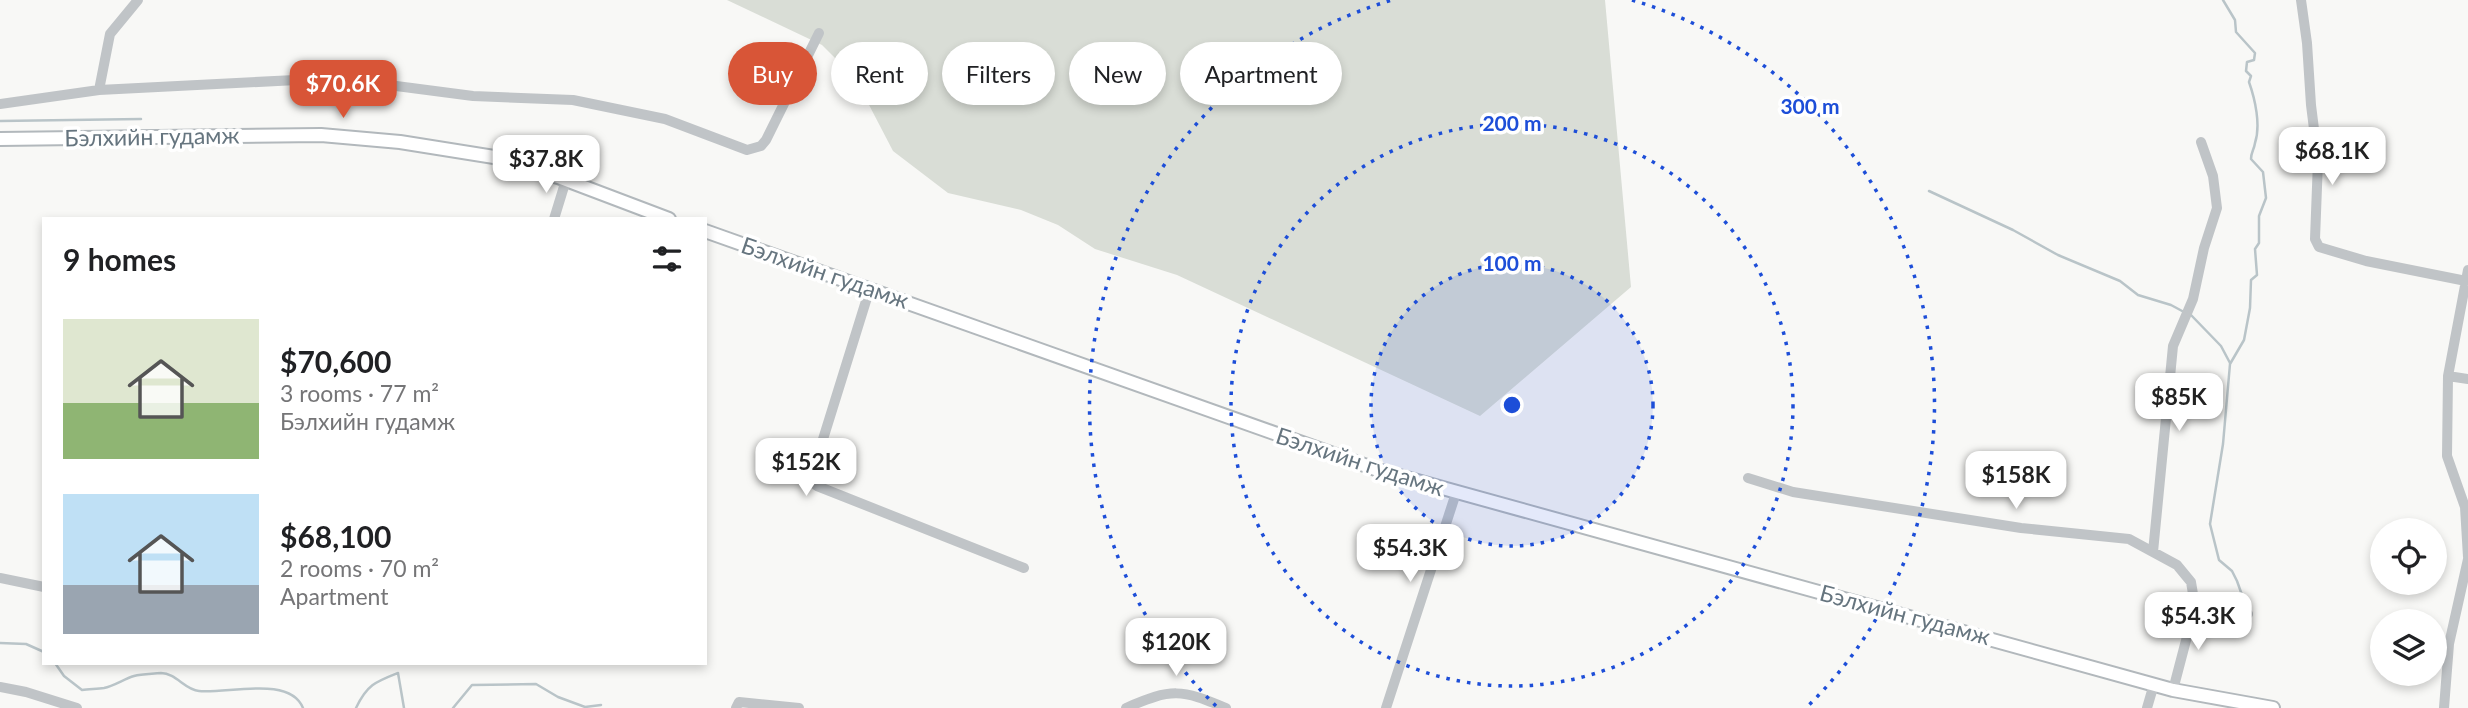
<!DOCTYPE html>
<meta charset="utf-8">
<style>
body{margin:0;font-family:Lato,sans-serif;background:#f2f2f2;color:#202124;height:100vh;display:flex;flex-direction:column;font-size:26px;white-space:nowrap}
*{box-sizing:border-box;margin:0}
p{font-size:23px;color:#757577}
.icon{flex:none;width:38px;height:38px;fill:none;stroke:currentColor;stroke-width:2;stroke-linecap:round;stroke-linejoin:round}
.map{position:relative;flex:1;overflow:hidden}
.panel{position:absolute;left:42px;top:217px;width:665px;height:448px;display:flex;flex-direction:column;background:#fff;border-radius:0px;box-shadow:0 4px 10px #0003}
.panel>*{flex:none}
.guide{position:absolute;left:728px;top:42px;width:665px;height:63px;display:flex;gap:14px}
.buttons{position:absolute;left:2370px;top:518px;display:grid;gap:14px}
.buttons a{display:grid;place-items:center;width:77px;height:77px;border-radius:50%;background:#fff;box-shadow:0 4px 10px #0003;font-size:35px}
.price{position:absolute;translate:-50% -60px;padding:0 16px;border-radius:14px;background:#fff;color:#222;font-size:23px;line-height:46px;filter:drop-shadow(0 2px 4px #0008)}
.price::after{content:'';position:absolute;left:50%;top:42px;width:21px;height:16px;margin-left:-10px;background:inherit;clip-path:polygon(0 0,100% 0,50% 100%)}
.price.active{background:#d85537;color:#fff}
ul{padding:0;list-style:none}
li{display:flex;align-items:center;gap:21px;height:175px;padding:0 21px}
li span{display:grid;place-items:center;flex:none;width:196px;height:140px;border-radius:0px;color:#555}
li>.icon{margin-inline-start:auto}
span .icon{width:84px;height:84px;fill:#fffc;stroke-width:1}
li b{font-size:30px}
h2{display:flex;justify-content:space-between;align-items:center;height:84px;padding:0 21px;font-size:30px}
.tag{padding:0 24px;border-radius:32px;background:#fff;box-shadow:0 4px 10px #0003;font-size:24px;line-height:63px}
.tag.active{background:#d85537;color:#fff}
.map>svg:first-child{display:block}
.green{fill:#d9ddd6}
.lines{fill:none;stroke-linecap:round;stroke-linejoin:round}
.stream{stroke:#b9c4c8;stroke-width:2.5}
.secondary-casing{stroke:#b2b8bc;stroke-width:16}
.minor{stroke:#c0c4c7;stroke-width:10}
.secondary{stroke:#fff;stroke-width:12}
.ring{fill:none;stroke:#1d4ed8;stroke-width:3.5;stroke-dasharray:3.5 7}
.labels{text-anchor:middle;stroke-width:7;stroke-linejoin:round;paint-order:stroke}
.street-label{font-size:23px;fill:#66757f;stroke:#fff}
.centre{fill:#1d4ed8;stroke:#fff;stroke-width:3.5}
.ring-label{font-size:21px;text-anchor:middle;font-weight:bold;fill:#1d4ed8;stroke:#fff;stroke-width:7;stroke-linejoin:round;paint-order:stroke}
</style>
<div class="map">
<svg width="2468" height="708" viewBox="0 0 2468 708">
<rect width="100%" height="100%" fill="#f8f8f6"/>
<path class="green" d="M727,0H1605L1631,287L1480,416L1177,275L1095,249L1058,225L1021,210L948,193L893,151L855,78L822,45Z"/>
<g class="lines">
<path class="stream" d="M2223,0L2235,20L2236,32L2255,53L2254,60L2247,62L2246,71L2251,76L2249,82C2255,99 2261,125 2255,143C2254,150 2251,152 2251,159L2263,172L2266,198L2259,216V243L2255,249L2257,275L2251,280L2250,308L2244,340L2230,364L2223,444L2210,524L2219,560L2232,571L2237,581L2247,609
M0,121L141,119
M1929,191L2013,230L2058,255L2120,281L2138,295L2171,305L2184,312
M2191,315L2221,346L2230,363
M0,643L26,644L44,652
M55,663L64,676L82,690C89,689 97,689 104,688C114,686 124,679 134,676C142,674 152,674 161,673C176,673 185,690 199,691C227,694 290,675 303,708
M356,708C367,685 375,682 398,673L404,708
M453,708L472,685L536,684L558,697L585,707L601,705"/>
<defs>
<path id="secondary" d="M0,139L321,135L400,142L494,157L558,177L669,219
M705,231L1381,471L2173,690L2273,708"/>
</defs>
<use href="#secondary" class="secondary-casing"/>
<path class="minor" d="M2301,0L2307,43L2311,105L2318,161L2315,239L2319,247L2366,261L2466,281
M99,90L110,34L138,0
M0,104L99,90L335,78L473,96L573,100L665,119L747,150L761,146L766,140L819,33
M554,219L566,180
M2468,270L2448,376L2447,456L2465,507L2468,557
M870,288L810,481L817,486L1024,568
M2448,376L2468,379
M1748,478L1793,492L2021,528L2129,539L2177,565L2191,582L2195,606L2223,614H2248
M2153,552L2173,346L2193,299L2204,248L2217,208L2213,176L2201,142
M0,578L44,587
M0,687L26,692L77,708
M2173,690L2195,606
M736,708L739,702L799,708
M1126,708C1172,688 1181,689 1226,708
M1386,708L1456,493
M2147,708L2154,684
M2444,708L2449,644L2468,559"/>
<use href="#secondary" class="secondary"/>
</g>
<circle cx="1512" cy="405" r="141" fill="#1d4ed8" fill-opacity=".12"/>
<g class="ring">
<circle cx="1512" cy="405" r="141"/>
<circle cx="1512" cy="405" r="281"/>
<path d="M1216 706A422 422 0 0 1 1392 0M1632 0A422 422 0 0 1 1808 706"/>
</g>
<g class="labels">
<g class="street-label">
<text transform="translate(152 137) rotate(-1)" y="8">Бэлхийн гудамж</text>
<text transform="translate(825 273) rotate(19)" y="8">Бэлхийн гудамж</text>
<text transform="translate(1360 462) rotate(18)" y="8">Бэлхийн гудамж</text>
<text transform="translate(1905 615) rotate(15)" y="8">Бэлхийн гудамж</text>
</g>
</g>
<circle cx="1512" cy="405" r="10" class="centre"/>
<g class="ring-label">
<text x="1810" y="114">300 m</text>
<text x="1512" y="131">200 m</text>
<text x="1512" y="271">100 m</text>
</g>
</svg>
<div class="buttons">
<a><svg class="icon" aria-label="locate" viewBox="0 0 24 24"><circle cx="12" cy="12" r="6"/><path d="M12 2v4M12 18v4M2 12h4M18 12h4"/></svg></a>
<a><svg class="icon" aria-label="layers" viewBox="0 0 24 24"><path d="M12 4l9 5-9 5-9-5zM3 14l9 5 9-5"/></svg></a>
</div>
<b class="price active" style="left:343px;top:120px">$70.6K</b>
<b class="price" style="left:2332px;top:187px">$68.1K</b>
<b class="price" style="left:546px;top:195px">$37.8K</b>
<b class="price" style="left:2179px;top:433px">$85K</b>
<b class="price" style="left:806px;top:498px">$152K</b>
<b class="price" style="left:2016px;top:511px">$158K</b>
<b class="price" style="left:1410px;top:584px">$54.3K</b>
<b class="price" style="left:2198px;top:652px">$54.3K</b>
<b class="price" style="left:1176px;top:678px">$120K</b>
<div class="guide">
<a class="tag active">Buy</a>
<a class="tag">Rent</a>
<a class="tag">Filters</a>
<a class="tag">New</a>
<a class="tag">Apartment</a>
</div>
<section class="panel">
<h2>9 homes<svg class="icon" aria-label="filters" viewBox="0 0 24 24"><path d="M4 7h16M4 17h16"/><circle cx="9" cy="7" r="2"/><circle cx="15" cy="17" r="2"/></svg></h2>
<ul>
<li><span style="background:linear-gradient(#dfe7d0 60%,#8fb573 0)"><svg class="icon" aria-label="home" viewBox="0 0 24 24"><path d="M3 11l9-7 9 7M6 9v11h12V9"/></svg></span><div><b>$70,600</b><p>3 rooms · 77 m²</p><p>Бэлхийн гудамж</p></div></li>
<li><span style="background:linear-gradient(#bfe0f5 65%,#9aa5b1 0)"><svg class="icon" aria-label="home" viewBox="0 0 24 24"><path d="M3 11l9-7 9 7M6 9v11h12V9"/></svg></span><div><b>$68,100</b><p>2 rooms · 70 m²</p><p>Apartment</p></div></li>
</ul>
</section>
</div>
